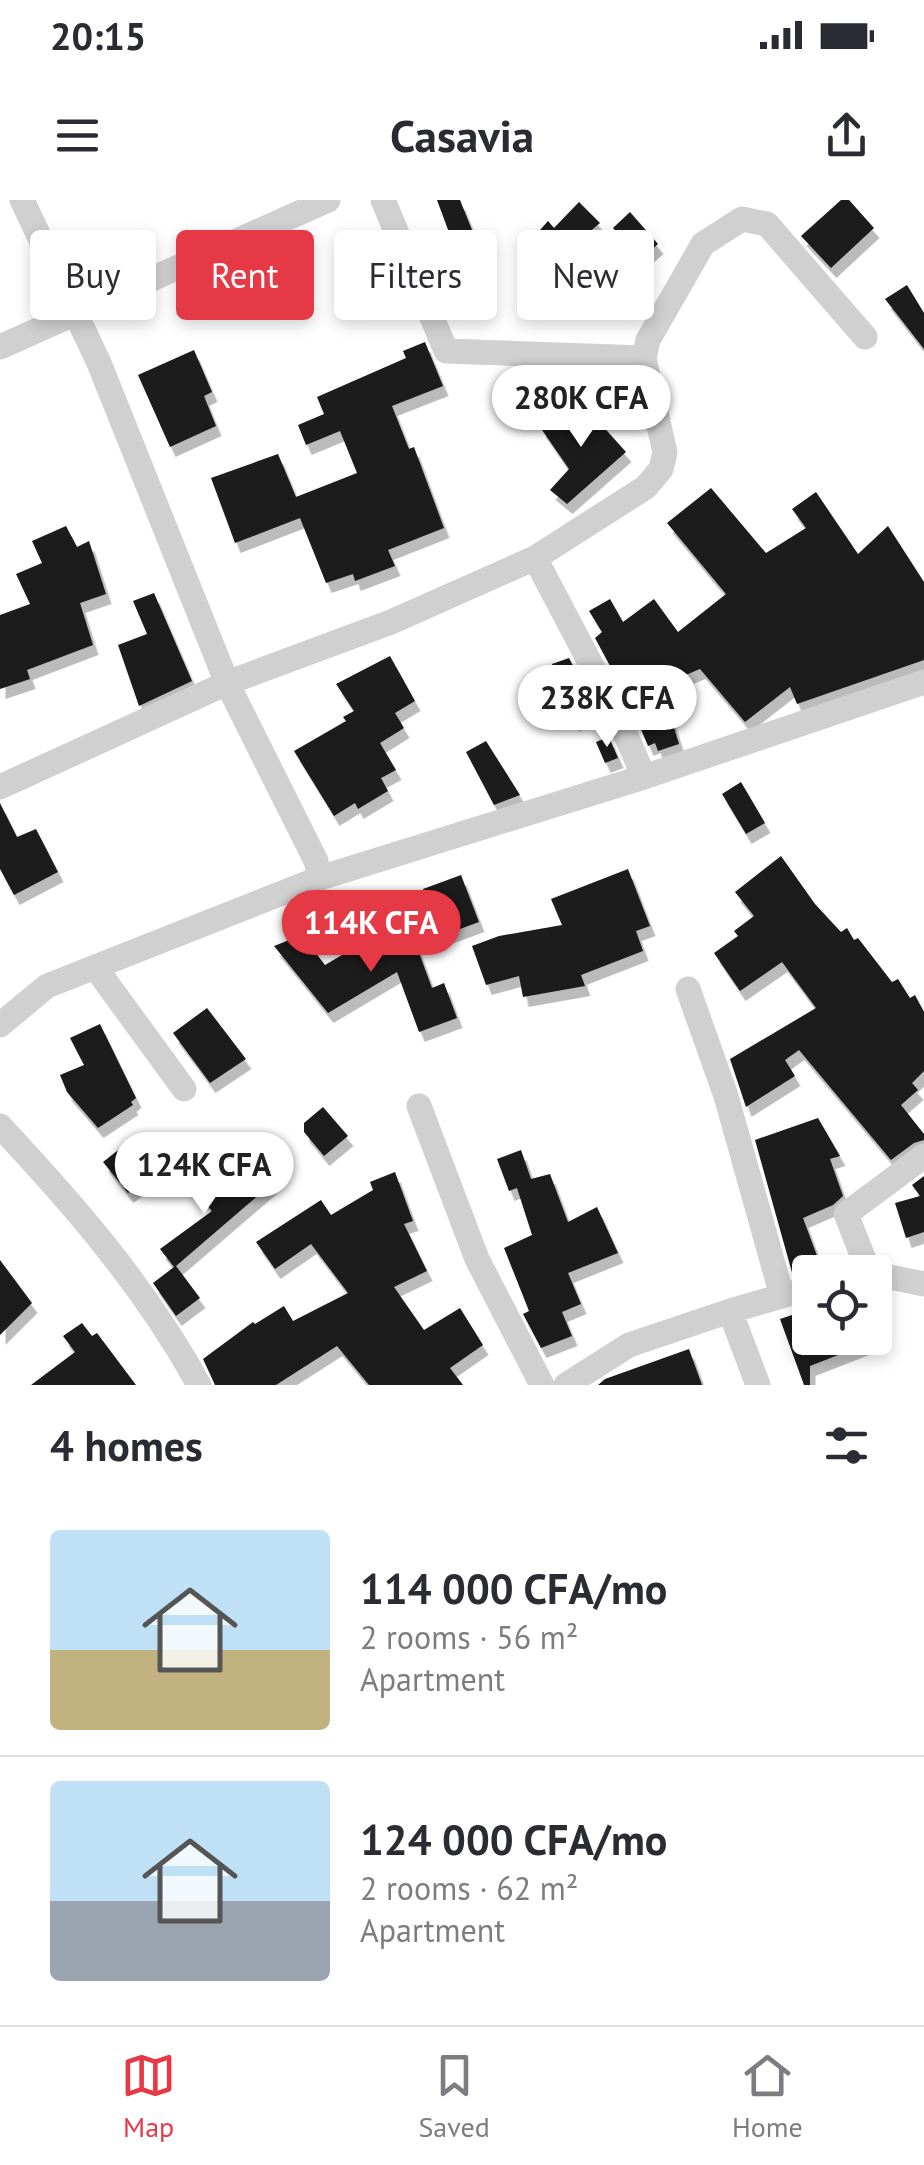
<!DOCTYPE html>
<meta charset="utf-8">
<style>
body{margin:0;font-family:"PT Sans",sans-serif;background:#f2f2f3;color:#2b2b33;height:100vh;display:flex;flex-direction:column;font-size:38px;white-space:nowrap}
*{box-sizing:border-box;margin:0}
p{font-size:32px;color:#7c7c81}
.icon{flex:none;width:55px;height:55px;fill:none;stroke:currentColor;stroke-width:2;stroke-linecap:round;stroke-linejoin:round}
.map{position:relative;height:1185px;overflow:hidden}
.drawer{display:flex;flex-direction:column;background:#fff;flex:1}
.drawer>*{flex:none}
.guide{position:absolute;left:30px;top:30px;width:865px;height:90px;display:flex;gap:20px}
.controls{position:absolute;left:792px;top:1055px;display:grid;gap:20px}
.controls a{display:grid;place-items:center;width:100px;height:100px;border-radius:10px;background:#fff;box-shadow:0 5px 15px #0003;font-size:50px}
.price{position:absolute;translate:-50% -85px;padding:0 22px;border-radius:35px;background:#fff;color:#222;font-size:32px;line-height:65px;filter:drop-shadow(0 2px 5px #0008)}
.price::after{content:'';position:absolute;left:50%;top:60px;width:30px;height:22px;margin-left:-15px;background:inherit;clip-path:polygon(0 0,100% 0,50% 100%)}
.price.active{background:#e63946;color:#fff}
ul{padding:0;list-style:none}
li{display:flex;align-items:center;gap:30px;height:250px;padding:0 50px}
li+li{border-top:2px solid #e1e1e2}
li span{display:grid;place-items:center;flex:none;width:280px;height:200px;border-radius:10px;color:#555}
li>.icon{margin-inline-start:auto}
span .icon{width:120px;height:120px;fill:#fffc;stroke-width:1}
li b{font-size:42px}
h2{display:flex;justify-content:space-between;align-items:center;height:120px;padding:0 50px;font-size:42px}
.tag{padding:0 35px;border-radius:10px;background:#fff;box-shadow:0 5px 15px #0003;font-size:35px;line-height:90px}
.tag.active{background:#e63946;color:#fff}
.status{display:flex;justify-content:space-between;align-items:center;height:70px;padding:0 50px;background:#fff;direction:ltr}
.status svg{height:28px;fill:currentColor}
header{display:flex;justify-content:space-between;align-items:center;height:130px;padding:0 50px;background:#fff;font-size:45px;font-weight:700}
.tabs{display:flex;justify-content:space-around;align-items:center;height:140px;border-top:2px solid #e1e1e2;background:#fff;font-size:28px;color:#7c7c81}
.tabs a{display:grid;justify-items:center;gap:5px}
.tabs .active{color:#e63946}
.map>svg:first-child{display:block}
.building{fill:#1a1a1a;filter:url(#shadow)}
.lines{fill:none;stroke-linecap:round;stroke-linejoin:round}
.street{stroke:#d0d0d0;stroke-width:25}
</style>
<div class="status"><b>20:15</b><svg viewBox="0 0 49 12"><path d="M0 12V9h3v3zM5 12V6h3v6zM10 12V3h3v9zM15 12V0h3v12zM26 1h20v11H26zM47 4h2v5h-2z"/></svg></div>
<header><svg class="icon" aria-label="menu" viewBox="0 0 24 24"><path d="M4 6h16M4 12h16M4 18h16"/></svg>Casavia<svg class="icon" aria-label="share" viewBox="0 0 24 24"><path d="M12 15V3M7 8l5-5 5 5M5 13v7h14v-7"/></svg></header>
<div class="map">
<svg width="924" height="1185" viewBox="0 0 924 1185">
<defs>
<filter id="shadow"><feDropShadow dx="5.5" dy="10" stdDeviation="0" flood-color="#0004"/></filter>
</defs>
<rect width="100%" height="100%" fill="#fff"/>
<path class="building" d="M437,0H460L476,40L457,54Z
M841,0H849L874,28L831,68L801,36Z
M579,2L600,23L562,55L559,51L542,71L524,48L548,21L554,28Z
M630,12L658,44L641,59L613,28Z
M907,85L924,113V149L885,99Z
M425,142L443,186L392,206L409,249L414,247L444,328L388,350L395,366L355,381L353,374L326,383L300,318L235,343L211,278L278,254L296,297L357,273L340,231L306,245L298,225L324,214L317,197L406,158L403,151Z
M194,150L212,192L204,196L216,226L170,247L138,175Z
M582,203L626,252L567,304L550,290L569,269L540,227L573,205L575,208Z
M711,288L766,353L806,328L792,309L816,292L858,354L888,326L924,382V460L797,504L790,487L745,522L700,469L657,487L649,469L622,488L595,438L602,432L589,411L610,399L623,422L654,399L678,432L726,394L667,323Z
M66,326L77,347L89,341L106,394L80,403L93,445L27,470L30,479L0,489V415L30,404L16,374L42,363L32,341Z
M154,393L192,481L139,506L118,445L147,434L133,401Z
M390,456L415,501L395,513L404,528L380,543L396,570L381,578L388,591L358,609L355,603L334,616L294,551L346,521L343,517L354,511L336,484Z
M569,458L595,507L574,522L552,464Z
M671,518L679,544L658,551L655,543L648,546L640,527Z
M609,537L618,558L605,563L596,542Z
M486,541L520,595L494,605L466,552Z
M741,582L765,623L746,634L722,594Z
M0,603L17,637L36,629L58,672L14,695L0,669Z
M781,656L815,704L841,732L847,728L854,740L858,738L892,782L898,779L910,798L915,795L924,812V871L912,883L918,890L901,905L924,934V940L914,943L891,960L799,850L785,860L795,876L746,907L730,859L816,808L782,762L740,791L714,753L738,736L734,731L754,716L735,692Z
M628,669L650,726L636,731L643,751L581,775L585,786L523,797L519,776L486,785L472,746L499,736L562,725L551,699Z
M461,675L479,722L441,736L423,689Z
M411,731L432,788L444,783L457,818L419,832L397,772L328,813L274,746L302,735L325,765L381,732L384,740Z
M207,808L246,859L210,883L173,833Z
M100,824L136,898L131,902L133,905L98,928L67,892L60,875L84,865L70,838Z
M323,907L348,936L324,956L304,932V923Z
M818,918L840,956L830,959L843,996L833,1005L803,1018L823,1072L793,1076L755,940Z
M186,940L230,989L261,962L276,980L176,1066L200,1098L176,1116L153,1083L174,1067L160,1049L212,1011L166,956Z
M126,944L151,976L128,993L103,962Z
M521,950L531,979L550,974L568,1022L597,1007L618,1053L568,1073L581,1104L562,1112L572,1136L541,1148L523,1114L529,1111L504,1048L532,1035L517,988L509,991L497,959Z
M395,972L413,1021L404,1024L427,1071L394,1087L424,1130L460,1108L483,1145L450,1168L463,1185H369L337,1146L276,1185H215L203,1159L253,1122L255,1124L284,1106L293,1121L348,1093L311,1044L275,1069L256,1042L321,1000L331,1015L373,990L370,982Z
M924,976V1032L906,1038L895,1003L920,996L912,985Z
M0,1060L32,1103L0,1135Z
M810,1105V1138L879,1139L810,1166V1185H804L780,1119L795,1114L794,1110Z
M82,1123L92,1136L97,1133L136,1185H31L75,1152L63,1136Z
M689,1149L702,1185H598L605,1179Z"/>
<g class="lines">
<path class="street" d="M22,0L99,163L227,483L316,661L320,678
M383,0L446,151L644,158
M0,147L328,0
M535,358L615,510L644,577
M0,587L227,483L391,422L535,358L646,287L661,269L665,253L644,158L648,140L703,44L742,19L767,24L865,137
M95,767L184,889
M688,789L726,896L782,1096
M0,825L47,786L320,678L644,577L924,482
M419,906L477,1059L542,1185
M0,926C75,1006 146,1088 199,1185
M869,1072L846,1014L924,956
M875,1074L924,1084
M730,1111L758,1185
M566,1185L629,1145L730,1111L810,1088"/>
</g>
</svg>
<div class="controls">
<a><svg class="icon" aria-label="locate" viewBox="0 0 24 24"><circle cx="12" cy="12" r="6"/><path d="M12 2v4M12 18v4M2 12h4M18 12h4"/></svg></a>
</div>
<b class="price" style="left:581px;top:250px">280K CFA</b>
<b class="price" style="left:607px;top:550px">238K CFA</b>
<b class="price active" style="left:371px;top:775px">114K CFA</b>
<b class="price" style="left:204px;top:1017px">124K CFA</b>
<div class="guide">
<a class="tag">Buy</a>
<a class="tag active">Rent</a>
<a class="tag">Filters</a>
<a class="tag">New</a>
</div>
</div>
<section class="drawer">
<h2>4 homes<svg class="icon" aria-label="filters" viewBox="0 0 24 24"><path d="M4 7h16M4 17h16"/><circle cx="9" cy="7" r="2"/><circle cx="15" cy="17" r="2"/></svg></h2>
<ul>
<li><span style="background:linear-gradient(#bfe0f5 60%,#c2b280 0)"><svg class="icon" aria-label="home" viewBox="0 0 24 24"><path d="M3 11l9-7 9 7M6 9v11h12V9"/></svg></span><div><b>114 000 CFA/mo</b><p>2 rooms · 56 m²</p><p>Apartment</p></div></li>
<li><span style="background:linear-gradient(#bfe0f5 60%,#9aa5b1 0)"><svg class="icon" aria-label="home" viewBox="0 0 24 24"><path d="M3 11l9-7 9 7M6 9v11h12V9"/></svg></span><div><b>124 000 CFA/mo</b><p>2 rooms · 62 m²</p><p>Apartment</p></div></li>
</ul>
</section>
<nav class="tabs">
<a class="active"><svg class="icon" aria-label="map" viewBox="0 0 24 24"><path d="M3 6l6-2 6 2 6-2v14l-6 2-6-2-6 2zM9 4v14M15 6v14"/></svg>Map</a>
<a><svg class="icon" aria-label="saved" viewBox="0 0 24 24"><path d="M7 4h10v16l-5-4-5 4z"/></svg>Saved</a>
<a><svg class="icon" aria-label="home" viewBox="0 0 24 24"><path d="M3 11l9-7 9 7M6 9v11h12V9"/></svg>Home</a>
</nav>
